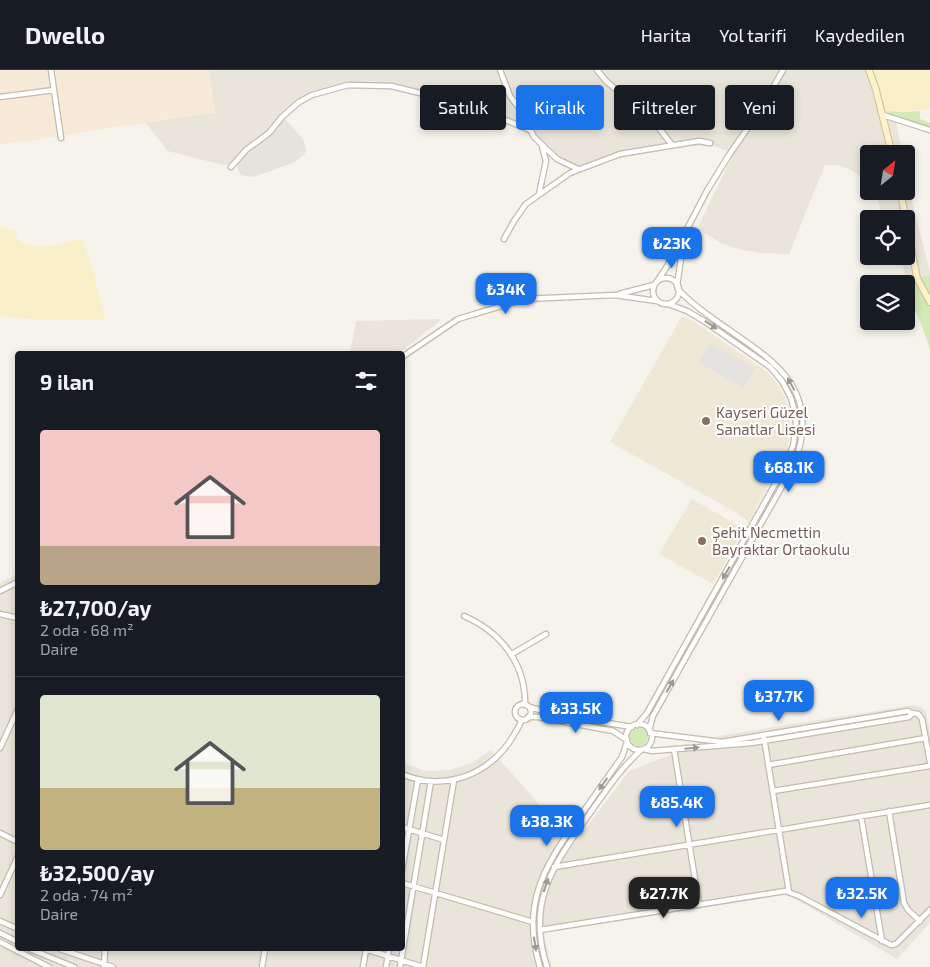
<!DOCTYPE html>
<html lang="tr">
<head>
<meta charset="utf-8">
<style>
  :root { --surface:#171b24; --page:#20242c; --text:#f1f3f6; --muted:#9ea1a6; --line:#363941; --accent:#1a73e8 }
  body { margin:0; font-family:"Exo 2",sans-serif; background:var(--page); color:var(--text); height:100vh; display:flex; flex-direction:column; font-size:19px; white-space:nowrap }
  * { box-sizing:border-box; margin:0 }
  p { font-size:16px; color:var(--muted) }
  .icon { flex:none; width:28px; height:28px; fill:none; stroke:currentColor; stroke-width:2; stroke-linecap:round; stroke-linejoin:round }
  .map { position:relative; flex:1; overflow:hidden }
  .side { position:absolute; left:15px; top:281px; width:390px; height:600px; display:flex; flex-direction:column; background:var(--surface); border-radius:5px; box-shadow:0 2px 8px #0003 }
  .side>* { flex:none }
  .banner { position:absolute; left:420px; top:15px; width:435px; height:45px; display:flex; gap:10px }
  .needle { width:32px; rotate:30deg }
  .buttons { position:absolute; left:860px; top:75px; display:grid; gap:10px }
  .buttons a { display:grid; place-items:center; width:55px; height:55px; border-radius:5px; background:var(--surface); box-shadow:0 2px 8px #0003; font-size:25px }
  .price { position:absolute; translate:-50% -42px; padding:0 11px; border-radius:10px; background:var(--accent); color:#fff; font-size:16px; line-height:32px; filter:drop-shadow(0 1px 2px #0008) }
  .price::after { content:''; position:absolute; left:50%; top:30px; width:15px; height:11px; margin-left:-8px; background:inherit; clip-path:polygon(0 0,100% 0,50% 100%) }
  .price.on { background:#222; color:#fff }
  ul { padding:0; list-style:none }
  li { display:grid; align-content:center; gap:10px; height:265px; padding:0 25px }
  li+li { border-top:1px solid var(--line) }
  li span { display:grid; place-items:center; height:155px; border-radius:5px; color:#555 }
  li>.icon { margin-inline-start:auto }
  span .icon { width:90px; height:90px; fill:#fffc; stroke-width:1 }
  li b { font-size:21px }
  h2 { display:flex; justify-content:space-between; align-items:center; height:60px; padding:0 25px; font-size:21px }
  .tag { padding:0 18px; border-radius:5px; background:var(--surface); box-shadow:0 2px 8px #0003; font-size:18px; line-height:45px }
  .tag.on { background:var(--accent); color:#fff }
  header { display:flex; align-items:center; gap:30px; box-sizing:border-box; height:70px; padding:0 25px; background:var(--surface); border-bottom:1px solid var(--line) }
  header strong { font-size:24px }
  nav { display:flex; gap:28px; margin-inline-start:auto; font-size:18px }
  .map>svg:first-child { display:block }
</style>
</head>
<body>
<header>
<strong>Dwello</strong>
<nav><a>Harita</a><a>Yol tarifi</a><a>Kaydedilen</a></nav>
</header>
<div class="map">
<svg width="930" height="897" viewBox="0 0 930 897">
  <rect width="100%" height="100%" fill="#f6f3ec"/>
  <path fill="#eae5da" d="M 209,0 L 873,0 L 886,41 L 896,51 L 902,84 L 869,84 L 869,112 L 849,99 L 837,95 L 825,95 L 789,184 L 761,183 L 742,180 L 723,174 L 697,159 L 734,83 L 714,76 L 688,76 L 614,89 L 578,102 L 562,95 L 551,89 L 530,66 L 515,56 L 452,34 L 393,20 L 350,17 L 339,19 L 310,29 L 294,40 L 269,65 L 247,82 L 237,94 L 223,95 L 168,81 L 146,53 L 215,42 Z
    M 906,108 L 930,202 L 930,205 L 907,211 L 900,186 L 906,186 L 906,149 L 884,149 L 875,121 L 906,121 Z
    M 440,249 L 440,251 L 398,284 L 350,284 L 356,251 Z
    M 17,504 L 18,879 L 402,879 L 403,693 L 425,701 L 449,700 L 472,693 L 491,680 L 574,774 L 629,701 L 718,666 L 913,635 L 921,637 L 926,642 L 930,662 L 930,853 L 897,889 L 787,824 L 548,861 L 544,864 L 545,870 L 552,897 L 0,897 L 0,513 Z"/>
  <path fill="#f7ead8" d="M 0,0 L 209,0 L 215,42 L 0,75 Z"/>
  <path fill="#e6e2dd" d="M 285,49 L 303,69 L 306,80 L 304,85 L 293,93 L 253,107 L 240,105 L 237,95 L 247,82 L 269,65 Z"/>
  <path fill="#efe8d6" d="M 682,246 L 693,251 L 767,302 L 780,317 L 788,336 L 790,354 L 788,377 L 749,452 L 737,443 L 610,372 Z
    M 692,429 L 744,459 L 713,514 L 659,484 Z"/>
  <path fill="#d2eab5" d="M 886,41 L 906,42 L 920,41 L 920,49 L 930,53 L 930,64 L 896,51 Z
    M 930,205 L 930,279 L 920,251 L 912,234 L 907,211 Z
    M630 667a9 9 0 1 1 18 0a9 9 0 1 1-18 0Z"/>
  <path fill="#f9efc9" d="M 873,0 L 930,0 L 930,38 L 906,42 L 886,41 Z
    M 0,156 L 16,162 L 17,169 C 27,182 68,174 82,168 L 95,208 L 105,250 L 42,250 L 0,246 Z"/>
  <path fill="#e5e3e0" d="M 710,273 L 755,298 L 744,318 L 699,293 Z"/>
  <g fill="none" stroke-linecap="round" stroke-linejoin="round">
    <defs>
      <path id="street" d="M 51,0 L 61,68
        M 500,0 L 510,26 L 522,42 L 534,67 L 557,89 L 578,99
        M 597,0 L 606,11 L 655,53 L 672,75
        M 0,27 L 54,20
        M 883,45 L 930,60
        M 231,97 L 246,80 L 269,63 L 282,47 L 299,32 L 312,25 L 348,15 L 391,16 L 449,30 L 472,41 L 503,49 L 530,60
        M 539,124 L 546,91 L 542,76
        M 504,169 L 514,151 L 526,134 L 570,103 L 620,84 L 699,71 L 710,73
        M653 221a13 13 0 1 1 26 0a13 13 0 1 1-26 0Z
        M 658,210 L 668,195 L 708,119 L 729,85 L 761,39 L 783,0
        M 677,216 L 684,168
        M 619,224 L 654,215
        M 402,287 L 458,249 L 525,229 L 615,225 L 657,231
        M 0,521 L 18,512
        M 0,544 L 18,548
        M 464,546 C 501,562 526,594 525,635
        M 512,584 L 546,564
        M515 642a8 8 0 1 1 16 0a8 8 0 1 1-16 0Z
        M 529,637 L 559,645 L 632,657
        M 912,643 L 918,644 L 922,649 L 930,692
        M 528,647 L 538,647 L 613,661 L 627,670
        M626 667a13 13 0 1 1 26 0a13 13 0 1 1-26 0Z
        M 637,655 L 647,643 L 784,398 L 793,376 L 796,356 L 795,343 L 791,328 L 782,311 L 770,297 L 704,251 L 687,241 L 668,234
        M 649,660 L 653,646 L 794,395 C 823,318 774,291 719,253 C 704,242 690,233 678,219
        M 764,668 L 789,822
        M 0,678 L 18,639
        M 644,679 L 652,681 L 751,673 L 909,647 L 912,644 L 908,641 L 722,672 L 650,663
        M 674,679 L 699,834
        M 768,695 L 926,668
        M 402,704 C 438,720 479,709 504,679 C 512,670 517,660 522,650
        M 773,721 L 930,696
        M 889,741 L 904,833 L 908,840 L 920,851
        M 861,746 L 882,871
        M 402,757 L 444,770
        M 0,763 L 18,772
        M 554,797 L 930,735
        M 402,800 L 418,709
        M 402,813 L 533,852
        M 0,825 L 18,786
        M 0,851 L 18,859
        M 540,860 L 785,821 L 799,826 L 891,875 L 896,874 L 930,840
        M 0,863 L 18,872
        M 0,872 L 49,897
        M 30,879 L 74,897
        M 60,879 L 113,897
        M 365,879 L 423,897
        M 104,896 L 105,879
        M 262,897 L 265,879
        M 363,897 L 366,879
        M 386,897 L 389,879
        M 400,897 L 431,711
        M 423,897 L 454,710
        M 540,897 C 521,835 543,798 578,749 C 593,728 608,707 622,687 L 627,672
        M 547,897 C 526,832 553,796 588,746 C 605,722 620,699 641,680"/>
      <path id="secondary" d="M 869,0 L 876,20 L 892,84
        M 900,121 L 906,149
        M 906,150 L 917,208 L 930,232"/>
    </defs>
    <use href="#street" stroke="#c2bbae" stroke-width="7"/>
    <use href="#secondary" stroke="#d6c79b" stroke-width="8"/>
    <use href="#street" stroke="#fff" stroke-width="4.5"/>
    <use href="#secondary" stroke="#fff3cd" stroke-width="5.5"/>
  </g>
  <defs><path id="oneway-solid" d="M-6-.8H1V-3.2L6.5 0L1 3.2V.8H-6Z" transform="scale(1.25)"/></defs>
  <g fill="#9c9892">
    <use href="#oneway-solid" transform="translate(711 255) rotate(34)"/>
    <use href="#oneway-solid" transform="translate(791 314) rotate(-119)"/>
    <use href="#oneway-solid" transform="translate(726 503) rotate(120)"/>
    <use href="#oneway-solid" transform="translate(670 616) rotate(-61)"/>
    <use href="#oneway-solid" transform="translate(692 678) rotate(-5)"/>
    <use href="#oneway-solid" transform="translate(603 714) rotate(125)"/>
    <use href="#oneway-solid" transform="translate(546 815) rotate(-71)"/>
    <use href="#oneway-solid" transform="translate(535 874) rotate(81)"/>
  </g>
  <g fill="#8d6e63" stroke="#fff" stroke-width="2">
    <circle cx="706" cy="351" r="5"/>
    <circle cx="702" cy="471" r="5"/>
  </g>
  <g text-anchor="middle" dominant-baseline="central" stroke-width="4" stroke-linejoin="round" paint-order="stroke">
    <g font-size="15" fill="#785e54" stroke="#fff" text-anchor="start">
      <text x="716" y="342">Kayseri Güzel<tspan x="716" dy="17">Sanatlar Lisesi</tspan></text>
      <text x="712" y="462">Şehit Necmettin<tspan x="712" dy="17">Bayraktar Ortaokulu</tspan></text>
    </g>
  </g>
</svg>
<div class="buttons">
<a><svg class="needle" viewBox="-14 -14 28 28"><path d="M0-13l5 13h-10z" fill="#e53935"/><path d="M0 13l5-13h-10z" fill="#9ea1a6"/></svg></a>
<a><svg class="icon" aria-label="locate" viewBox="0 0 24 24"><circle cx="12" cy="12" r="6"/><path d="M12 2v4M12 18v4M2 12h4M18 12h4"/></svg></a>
<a><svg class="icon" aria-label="layers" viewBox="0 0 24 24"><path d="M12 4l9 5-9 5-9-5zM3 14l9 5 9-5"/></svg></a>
</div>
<b class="price" style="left:672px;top:199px">₺23K</b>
<b class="price" style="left:506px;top:245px">₺34K</b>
<b class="price" style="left:789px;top:423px">₺68.1K</b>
<b class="price" style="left:779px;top:652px">₺37.7K</b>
<b class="price" style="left:576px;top:664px">₺33.5K</b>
<b class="price" style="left:677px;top:758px">₺85.4K</b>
<b class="price" style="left:547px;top:777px">₺38.3K</b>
<b class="price on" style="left:664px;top:849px">₺27.7K</b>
<b class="price" style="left:862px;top:849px">₺32.5K</b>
<div class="banner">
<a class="tag">Satılık</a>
<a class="tag on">Kiralık</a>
<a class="tag">Filtreler</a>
<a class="tag">Yeni</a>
</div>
<section class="side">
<h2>9 ilan<svg class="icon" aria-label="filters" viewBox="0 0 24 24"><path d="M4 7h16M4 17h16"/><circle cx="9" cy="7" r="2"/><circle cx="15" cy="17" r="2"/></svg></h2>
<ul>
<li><span style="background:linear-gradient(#f6c9c9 75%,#b9a48a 0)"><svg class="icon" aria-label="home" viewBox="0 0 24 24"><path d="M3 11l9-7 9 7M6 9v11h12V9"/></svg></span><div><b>₺27,700/ay</b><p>2 oda · 68 m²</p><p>Daire</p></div></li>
<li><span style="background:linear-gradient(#dfe7d0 60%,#c2b280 0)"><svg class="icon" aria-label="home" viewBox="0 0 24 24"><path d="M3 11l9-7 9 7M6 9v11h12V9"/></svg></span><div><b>₺32,500/ay</b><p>2 oda · 74 m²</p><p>Daire</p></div></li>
</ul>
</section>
</div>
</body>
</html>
